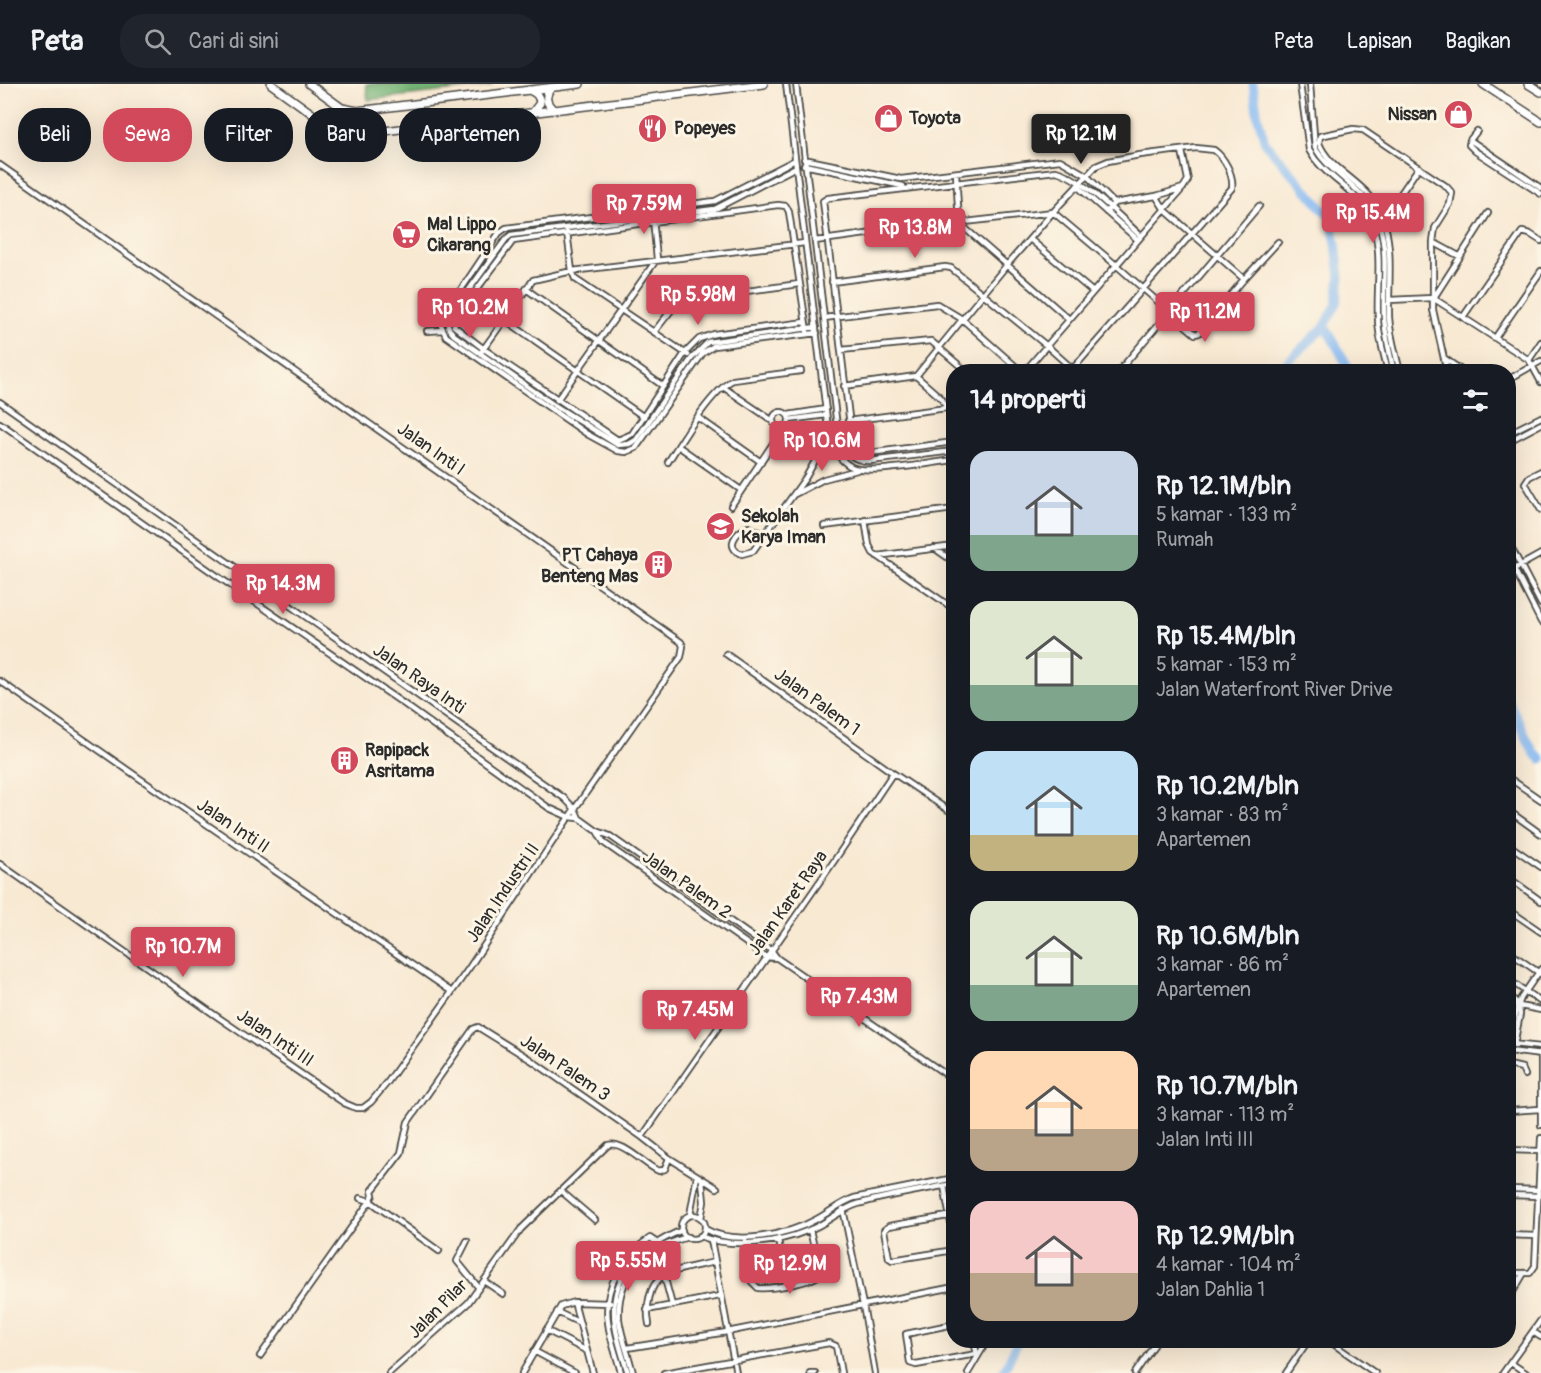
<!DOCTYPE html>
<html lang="id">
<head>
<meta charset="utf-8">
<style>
  :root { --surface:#171b24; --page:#20242c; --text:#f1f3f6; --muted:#9ea1a6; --line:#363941; --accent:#d1495b }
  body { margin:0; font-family:Pangolin,sans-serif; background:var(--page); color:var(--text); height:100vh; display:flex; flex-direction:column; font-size:22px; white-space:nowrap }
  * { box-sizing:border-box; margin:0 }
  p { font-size:20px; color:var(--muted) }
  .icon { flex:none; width:33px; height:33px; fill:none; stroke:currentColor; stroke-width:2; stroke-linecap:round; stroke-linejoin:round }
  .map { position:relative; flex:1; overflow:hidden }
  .sheet { position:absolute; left:946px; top:280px; width:570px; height:984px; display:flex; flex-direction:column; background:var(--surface); border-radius:24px; box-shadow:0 6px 24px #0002 }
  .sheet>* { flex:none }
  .top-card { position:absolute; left:18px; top:24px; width:570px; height:54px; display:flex; gap:12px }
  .price { position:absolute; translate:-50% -51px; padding:0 14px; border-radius:6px; background:var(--accent); color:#fff; font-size:20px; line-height:39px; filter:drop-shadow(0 2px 3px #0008) }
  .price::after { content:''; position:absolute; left:50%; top:36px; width:18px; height:14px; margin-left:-9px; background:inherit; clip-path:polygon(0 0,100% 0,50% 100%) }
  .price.active { background:#222; color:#fff }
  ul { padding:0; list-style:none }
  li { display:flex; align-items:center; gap:18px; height:150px; padding:0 24px }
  li span { display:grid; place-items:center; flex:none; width:168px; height:120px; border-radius:18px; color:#555 }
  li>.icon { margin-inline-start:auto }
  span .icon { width:72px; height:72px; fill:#fffc; stroke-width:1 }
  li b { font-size:26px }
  h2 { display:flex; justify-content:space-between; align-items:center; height:72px; padding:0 24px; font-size:26px }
  .chip { padding:0 21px; border-radius:24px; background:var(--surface); box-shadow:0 6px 24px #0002; font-size:21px; line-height:54px }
  .chip.active { background:var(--accent); color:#fff }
  header { display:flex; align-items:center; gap:36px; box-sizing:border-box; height:84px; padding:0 30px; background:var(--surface); border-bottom:2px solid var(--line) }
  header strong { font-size:28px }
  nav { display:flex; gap:33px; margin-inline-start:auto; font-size:21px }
  .search { width:420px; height:54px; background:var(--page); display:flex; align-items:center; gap:15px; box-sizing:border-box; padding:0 21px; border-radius:24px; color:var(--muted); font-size:22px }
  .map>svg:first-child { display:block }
</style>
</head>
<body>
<header>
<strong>Peta</strong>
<div class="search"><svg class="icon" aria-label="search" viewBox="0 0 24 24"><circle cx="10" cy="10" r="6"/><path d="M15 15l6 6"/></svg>Cari di sini</div>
<nav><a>Peta</a><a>Lapisan</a><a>Bagikan</a></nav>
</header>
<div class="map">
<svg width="1541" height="1289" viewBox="0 0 1541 1289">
  <rect width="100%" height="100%" fill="#fcf5e5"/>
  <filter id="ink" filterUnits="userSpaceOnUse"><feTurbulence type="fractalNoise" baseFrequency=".0167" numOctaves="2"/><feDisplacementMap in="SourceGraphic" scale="12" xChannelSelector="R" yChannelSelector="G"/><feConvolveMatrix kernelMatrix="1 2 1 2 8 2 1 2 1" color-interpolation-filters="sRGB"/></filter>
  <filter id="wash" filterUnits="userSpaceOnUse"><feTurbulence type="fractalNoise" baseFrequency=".008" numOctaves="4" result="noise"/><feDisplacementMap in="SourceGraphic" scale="24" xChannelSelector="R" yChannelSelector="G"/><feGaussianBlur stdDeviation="1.35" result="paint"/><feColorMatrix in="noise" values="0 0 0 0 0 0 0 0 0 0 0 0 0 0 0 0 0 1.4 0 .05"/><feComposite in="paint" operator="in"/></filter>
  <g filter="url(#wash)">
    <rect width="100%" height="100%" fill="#f8e9d3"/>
    <path fill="#73b274" stroke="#4f6e50" stroke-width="1.5" d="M 366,0 L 491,0 L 491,2 L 368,16 Z"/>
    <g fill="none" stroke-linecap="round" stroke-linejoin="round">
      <path stroke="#85b9f3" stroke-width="9" d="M 1253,0 L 1258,33 L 1265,59 L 1331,134 L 1336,159 L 1340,193 L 1337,219 L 1325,242 L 1277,288
        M 1325,242 L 1351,288
        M 1509,618 L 1534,669 L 1541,675
        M 1003,1289 L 1018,1257"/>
    </g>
  </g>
  <g filter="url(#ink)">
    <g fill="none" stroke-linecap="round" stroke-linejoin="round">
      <defs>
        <path id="street" d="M 786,0 L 829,352 C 834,364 838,375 850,382 C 865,392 934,378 954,376
          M 796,0 L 838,351 C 845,367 851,377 870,377 L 954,367
          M 1300,0 L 1309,66 C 1324,93 1353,103 1368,129 C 1385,162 1376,199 1378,234 C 1378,252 1384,270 1388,288
          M 1310,0 L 1315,64 C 1330,90 1360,101 1374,128 C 1391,161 1382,198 1384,233 C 1385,252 1390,270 1394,288
          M 1470,56 L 1477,47
          M 804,75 L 901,95 L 1060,76 L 1086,91 L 1114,119
          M 795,76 L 715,117 L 506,144 L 499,149 L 442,234 L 440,239 L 446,252 L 587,350 L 618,367 L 626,368 L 636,364 L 703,269 L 714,262 L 817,249
          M 0,81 L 681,558 L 683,562 L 681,573 L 569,733 L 469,884 L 387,999 L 371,1018 L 363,1024 L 356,1024 L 344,1019 L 212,929 L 0,780
          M 804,81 L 903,102
          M 796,83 L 715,125 L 511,151 L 506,155 L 447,236 L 449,245 L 454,251 L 554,321 L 618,361 L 629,360 L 636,356 L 692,274 L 708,258 L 816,243
          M 956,89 L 959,139 L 1069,235
          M 1077,102 L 1138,156
          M 1541,104 L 1470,56 L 1469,61 L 1475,67 L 1541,110
          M 1156,112 L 1165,126 L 1244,195
          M 1106,128 L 1114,119 L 1156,112 L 1183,104
          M 1382,132 L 1386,131 L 1419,83
          M 567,148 L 572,187 L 575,195 L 688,271
          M 1031,156 L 1093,208
          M 815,157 L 903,145 L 1053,128 L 1116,181 L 1195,250 L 1199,249 L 1244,195 L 1278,158
          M 1433,158 L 1459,172
          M 832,198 L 945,183 L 951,184 L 1047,262 L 1076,288
          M 526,205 L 663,302
          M 1435,212 L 1488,129
          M 1389,216 L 1433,214 L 1529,276 L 1541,298
          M 1463,233 L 1522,148 L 1530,150 L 1541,157
          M 824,234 L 937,220 L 962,235 L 1022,288
          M 504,235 L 644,333
          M 454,242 L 456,233 L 513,157 L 778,121 L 786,122 L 789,128 L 807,247
          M 454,242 L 484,265 L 618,356 L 632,350 L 685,269 L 699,255 L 714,250 L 805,238
          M 427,247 L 443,246
          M 654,248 L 673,224 L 687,215 L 799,200
          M 1495,254 L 1541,187
          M 841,266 L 931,257 L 967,288
          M 482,267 L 533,196 L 572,187 L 805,159
          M 1444,274 L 1464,288
          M 1529,276 L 1541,258
          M 1024,288 L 1183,104 L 1188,96 L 1182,67
          M 1118,288 L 1259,122
          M 1400,288 C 1396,270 1390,252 1389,233 C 1388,199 1394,164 1382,132 C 1368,97 1331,89 1319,59 L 1320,52 L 1353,45 L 1363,46 L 1446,102 L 1452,109 L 1450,120 L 1435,144 L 1433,158 L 1433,226 L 1447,288
          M 916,292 L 1006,182 L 1053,128 L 1096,82 L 1108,77 L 1140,71 L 1196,64 L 1214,66 C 1224,73 1234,91 1232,104 L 1070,288
          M 1509,295 L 1541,277
          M 844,302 L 916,292 L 941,314 L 947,324
          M 723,303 L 773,337
          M 557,316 L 657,175 L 652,125
          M 0,318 L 564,714 L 575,725 L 579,734
          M773 336a8 8 0 1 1 16 0a8 8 0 1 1-16 0Z
          M 788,331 L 826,325
          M 699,334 L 761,378
          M 789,336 L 826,331
          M 848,337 L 954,323
          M 0,339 L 223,496 L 404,620 L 549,724 L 569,733 L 579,734 L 597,747 L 610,752 L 771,866 L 777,874 L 954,996
          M 1509,349 L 1541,333
          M 1509,357 L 1541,340
          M 954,358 L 869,369 L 859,366 L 852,358 L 823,117 L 828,114 L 1056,87 C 1083,94 1120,133 1141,152
          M 678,362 L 741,406
          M 668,378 C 682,356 711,307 733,296 L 801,287
          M 1541,387 L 1529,393 L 1525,399 L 1541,426
          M 795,410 L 824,395 L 857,386
          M 731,422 L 784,343
          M 865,436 L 869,461 L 873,469 L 954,525
          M 824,442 L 954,425
          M 762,453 L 759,448 L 749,443 C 736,446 724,464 742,470 L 753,467 L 806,393 L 829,352
          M 1509,459 L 1541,520
          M 934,464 L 954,478
          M 877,472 L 954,462
          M 1509,475 L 1541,538
          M 1514,485 L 1541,470
          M 726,570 L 893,689 L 954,730
          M 0,597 L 139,694 L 452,908
          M 1509,694 L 1541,716
          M 1509,727 L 1541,750
          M 597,747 L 604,759 L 766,873 L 777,874
          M 1509,761 L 1541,783
          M 1509,794 L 1541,817
          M 1509,826 L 1541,848
          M 1509,868 L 1541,890
          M 1509,896 L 1541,918
          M 1509,915 L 1514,916 L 1519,921
          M 1509,920 L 1541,926
          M 1509,960 L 1515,930 L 1521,914 L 1541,885
          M 1512,960 L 1541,963
          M 1514,961 L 1520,930 L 1519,924
          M 1509,967 L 1541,971
          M 1541,968 L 1541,1041
          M 1509,981 L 1522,984 L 1525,991
          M 1509,1027 L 1540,1025
          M 642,1053 L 834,777 L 893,689
          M 1509,1066 L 1540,1067
          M 944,1102 L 954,1155
          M 1509,1105 L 1538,1106
          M 561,1107 L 595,1136
          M 1509,1111 L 1538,1112
          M 360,1114 L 370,1117 L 439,1167
          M 843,1125 L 863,1221 L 875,1289
          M 690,1131 L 697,1092
          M 954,1131 L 889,1142 L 884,1146 L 889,1174 L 892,1176 L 954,1166
          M681 1143a12 12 0 1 1 24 0a12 12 0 1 1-24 0Z
          M 701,1134 L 704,1118 L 702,1096
          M 705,1145 C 734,1162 789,1151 817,1135 C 830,1128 840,1119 854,1114 L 954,1094
          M 1509,1151 L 1536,1152
          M 700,1152 C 732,1165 778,1159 809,1146 C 827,1140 840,1125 858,1120 C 889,1111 922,1106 954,1100
          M 711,1156 L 736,1289
          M 778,1156 L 787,1200
          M 467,1157 L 457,1177 L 479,1204
          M 745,1157 L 752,1198 L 758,1204 C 771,1205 808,1199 818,1192 L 818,1180 L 810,1146
          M 1509,1189 L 1530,1189 L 1535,1182 L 1541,1054
          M 664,1191 L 672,1221
          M 484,1197 L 503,1210
          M 1510,1213 L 1524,1189
          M 574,1218 L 593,1289
          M 647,1226 L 720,1212
          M 557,1228 L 580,1239
          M 649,1240 C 646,1224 648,1202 663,1192 C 671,1186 703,1181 714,1178
          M 954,1240 L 906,1250 L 910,1279 L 916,1281 L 976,1270
          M 546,1246 L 587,1267
          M 1533,1248 L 1541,1253
          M 974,1257 L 977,1271
          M 1329,1257 L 1375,1289
          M 627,1264 L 727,1248 L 954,1203
          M 534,1267 L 575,1289
          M 260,1272 L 370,1117 L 373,1111 L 372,1107 L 401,1069 L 408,1038 L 473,945 L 478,943 L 531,976 L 642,1053 L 669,1074 L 717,1104
          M 1511,1279 L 1526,1289
          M 389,1289 L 468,1219 L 521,1145 L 608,1061 C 623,1056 645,1082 659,1087 L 665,1085 L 669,1074
          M 522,1289 L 561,1222 L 574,1218 L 610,1219
          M 621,1289 C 617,1272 610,1256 608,1238 C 603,1204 622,1172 650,1154 L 656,1158
          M 628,1289 C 623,1273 617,1256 615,1240 C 608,1190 641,1164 682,1146
          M 633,1289 C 629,1272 621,1252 619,1235 C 616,1189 648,1164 688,1153
          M 664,1289 L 829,1259 L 836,1262 L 841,1289
          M 810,1289 L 815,1289
          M 968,1289 L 987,1257
          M 1135,1289 L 1157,1257
          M 1286,1289 L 1308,1257
          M 1503,1289 L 1541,1236"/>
        <path id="secondary" d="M 271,0 L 332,44 L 342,49 L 352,51 L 764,0
          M 309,0 L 342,24 L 357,27 L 580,0
          M 1483,0 L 1541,38
          M 1528,0 L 1541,8
          M 551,4 C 544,12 546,20 554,26
          M 529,6 C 536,9 539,11 540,19 L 533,28"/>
      </defs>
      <use href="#street" stroke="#4a4844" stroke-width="8"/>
      <use href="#secondary" stroke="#4a4844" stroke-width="10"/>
      <use href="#street" stroke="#fff" stroke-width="4.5"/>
      <use href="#secondary" stroke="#fff" stroke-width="7"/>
    </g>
  </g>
  <defs>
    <symbol id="shop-disc" viewBox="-11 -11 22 22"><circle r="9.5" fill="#d1495b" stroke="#fcf5e5"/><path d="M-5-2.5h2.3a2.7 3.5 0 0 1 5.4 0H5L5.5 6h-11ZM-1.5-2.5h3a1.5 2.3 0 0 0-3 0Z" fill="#fff"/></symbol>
    <symbol id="restaurant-disc" viewBox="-11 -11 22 22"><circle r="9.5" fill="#d1495b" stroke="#fcf5e5"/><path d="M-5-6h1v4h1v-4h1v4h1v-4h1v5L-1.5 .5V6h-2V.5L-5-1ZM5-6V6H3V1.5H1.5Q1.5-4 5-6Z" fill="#fff"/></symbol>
    <symbol id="supermarket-disc" viewBox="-11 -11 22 22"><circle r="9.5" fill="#d1495b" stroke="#fcf5e5"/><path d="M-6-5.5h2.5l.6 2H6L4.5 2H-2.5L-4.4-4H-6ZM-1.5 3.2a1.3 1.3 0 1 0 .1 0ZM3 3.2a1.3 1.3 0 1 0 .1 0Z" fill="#fff"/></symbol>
    <symbol id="school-disc" viewBox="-11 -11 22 22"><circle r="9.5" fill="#d1495b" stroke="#fcf5e5"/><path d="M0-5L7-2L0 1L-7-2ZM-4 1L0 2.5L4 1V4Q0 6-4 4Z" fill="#fff"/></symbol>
    <symbol id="building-disc" viewBox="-11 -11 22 22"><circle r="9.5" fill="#d1495b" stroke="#fcf5e5"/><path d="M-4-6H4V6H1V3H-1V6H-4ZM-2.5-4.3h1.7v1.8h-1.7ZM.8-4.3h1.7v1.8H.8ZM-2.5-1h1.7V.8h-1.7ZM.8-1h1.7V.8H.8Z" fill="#fff"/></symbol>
  </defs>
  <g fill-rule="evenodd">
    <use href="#shop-disc" x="1442" y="14" width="33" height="33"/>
    <use href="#shop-disc" x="872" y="18" width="33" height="33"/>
    <use href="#restaurant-disc" x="636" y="28" width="33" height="33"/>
    <use href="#supermarket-disc" x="390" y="134" width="33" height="33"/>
    <use href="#school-disc" x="704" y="426" width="33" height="33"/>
    <use href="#building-disc" x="642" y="464" width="33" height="33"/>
    <use href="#building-disc" x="328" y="660" width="33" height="33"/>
  </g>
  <g text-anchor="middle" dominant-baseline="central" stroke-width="6" stroke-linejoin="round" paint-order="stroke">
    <g font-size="18" font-weight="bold" fill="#2b2b2b" stroke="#fcf5e5" text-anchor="start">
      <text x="1437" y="30" text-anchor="end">Nissan</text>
      <text x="909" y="34">Toyota</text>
      <text x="674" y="44">Popeyes</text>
      <text x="427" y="140">Mal Lippo<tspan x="427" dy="21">Cikarang</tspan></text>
      <text x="741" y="432">Sekolah<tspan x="741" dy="21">Karya Iman</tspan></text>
      <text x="638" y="471" text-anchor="end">PT Cahaya<tspan x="638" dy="21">Benteng Mas</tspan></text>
      <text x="365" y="666">Rapipack<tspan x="365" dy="21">Asritama</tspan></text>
    </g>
    <g font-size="18" fill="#2b2b2b" stroke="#fcf5e5">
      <text transform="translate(431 365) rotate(35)">Jalan Inti I</text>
      <text transform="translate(419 595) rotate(35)">Jalan Raya Inti</text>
      <text transform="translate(817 618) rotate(36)">Jalan Palem 1</text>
      <text transform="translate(233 742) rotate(34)">Jalan Inti II</text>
      <text transform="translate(687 801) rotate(35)">Jalan Palem 2</text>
      <text transform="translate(503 809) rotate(-56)">Jalan Industri II</text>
      <text transform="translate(788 819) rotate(-55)">Jalan Karet Raya</text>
      <text transform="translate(275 954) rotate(34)">Jalan Inti III</text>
      <text transform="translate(565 984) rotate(34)">Jalan Palem 3</text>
      <text transform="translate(438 1225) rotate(-45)">Jalan Pilar</text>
    </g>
  </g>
</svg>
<b class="price active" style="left:1081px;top:81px">Rp 12.1M</b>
<b class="price" style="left:644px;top:151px">Rp 7.59M</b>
<b class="price" style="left:1373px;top:160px">Rp 15.4M</b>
<b class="price" style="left:915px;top:175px">Rp 13.8M</b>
<b class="price" style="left:698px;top:242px">Rp 5.98M</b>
<b class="price" style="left:470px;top:255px">Rp 10.2M</b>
<b class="price" style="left:1205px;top:259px">Rp 11.2M</b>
<b class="price" style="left:822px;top:388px">Rp 10.6M</b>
<b class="price" style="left:283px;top:531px">Rp 14.3M</b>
<b class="price" style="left:183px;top:894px">Rp 10.7M</b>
<b class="price" style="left:859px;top:944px">Rp 7.43M</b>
<b class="price" style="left:695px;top:957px">Rp 7.45M</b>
<b class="price" style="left:628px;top:1208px">Rp 5.55M</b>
<b class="price" style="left:790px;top:1211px">Rp 12.9M</b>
<div class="top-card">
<a class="chip">Beli</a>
<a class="chip active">Sewa</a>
<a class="chip">Filter</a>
<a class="chip">Baru</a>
<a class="chip">Apartemen</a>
</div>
<section class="sheet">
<h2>14 properti<svg class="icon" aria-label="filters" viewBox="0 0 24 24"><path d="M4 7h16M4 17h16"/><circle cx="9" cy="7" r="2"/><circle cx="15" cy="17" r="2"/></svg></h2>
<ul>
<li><span style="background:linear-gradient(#c9d6e8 70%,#7fa58c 0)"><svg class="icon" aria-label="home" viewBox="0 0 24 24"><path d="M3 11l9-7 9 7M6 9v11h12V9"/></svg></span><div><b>Rp 12.1M/bln</b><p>5 kamar · 133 m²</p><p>Rumah</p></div></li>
<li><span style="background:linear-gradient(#dfe7d0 70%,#7fa58c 0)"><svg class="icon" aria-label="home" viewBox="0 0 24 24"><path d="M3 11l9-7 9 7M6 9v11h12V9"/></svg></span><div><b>Rp 15.4M/bln</b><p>5 kamar · 153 m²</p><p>Jalan Waterfront River Drive</p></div></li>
<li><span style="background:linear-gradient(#bfe0f5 70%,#c2b280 0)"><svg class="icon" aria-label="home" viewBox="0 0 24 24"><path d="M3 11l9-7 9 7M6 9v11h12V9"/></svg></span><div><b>Rp 10.2M/bln</b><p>3 kamar · 83 m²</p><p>Apartemen</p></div></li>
<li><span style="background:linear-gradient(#dfe7d0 70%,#7fa58c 0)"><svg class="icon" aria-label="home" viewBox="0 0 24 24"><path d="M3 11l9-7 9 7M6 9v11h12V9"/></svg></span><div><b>Rp 10.6M/bln</b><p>3 kamar · 86 m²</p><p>Apartemen</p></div></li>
<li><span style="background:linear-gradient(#ffd9b3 65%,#b9a48a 0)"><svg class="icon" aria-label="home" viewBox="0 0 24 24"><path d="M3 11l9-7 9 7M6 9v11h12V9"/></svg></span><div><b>Rp 10.7M/bln</b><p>3 kamar · 113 m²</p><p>Jalan Inti III</p></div></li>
<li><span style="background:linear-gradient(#f6c9c9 60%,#b9a48a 0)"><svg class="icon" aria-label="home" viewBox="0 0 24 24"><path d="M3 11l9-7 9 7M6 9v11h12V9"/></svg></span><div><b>Rp 12.9M/bln</b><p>4 kamar · 104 m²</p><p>Jalan Dahlia 1</p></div></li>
</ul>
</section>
</div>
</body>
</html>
